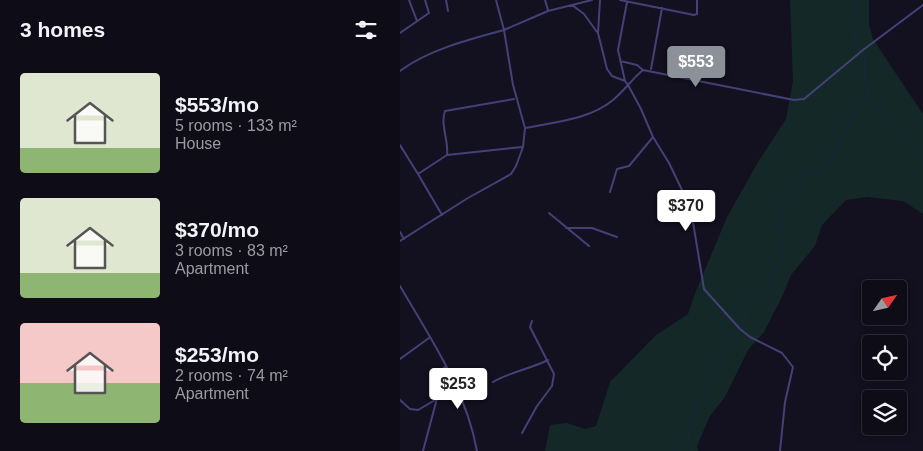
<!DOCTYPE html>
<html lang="en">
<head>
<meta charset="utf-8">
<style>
  :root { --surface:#0e0c17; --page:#171520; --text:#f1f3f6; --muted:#9b9ba1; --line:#2e2c36; --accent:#8c9099 }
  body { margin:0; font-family:Arial,sans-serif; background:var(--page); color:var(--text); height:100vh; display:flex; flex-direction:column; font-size:19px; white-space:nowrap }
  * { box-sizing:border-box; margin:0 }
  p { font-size:16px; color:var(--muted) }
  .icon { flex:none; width:28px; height:28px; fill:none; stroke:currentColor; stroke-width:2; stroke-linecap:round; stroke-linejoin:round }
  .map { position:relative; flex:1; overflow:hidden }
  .sheet { display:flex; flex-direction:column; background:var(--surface); width:400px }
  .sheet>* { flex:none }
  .needle { width:32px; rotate:56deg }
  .fabs { position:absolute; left:462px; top:280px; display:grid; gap:10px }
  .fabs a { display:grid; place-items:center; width:45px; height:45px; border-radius:5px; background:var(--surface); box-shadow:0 2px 8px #0003,0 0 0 1px var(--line); font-size:25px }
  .price { position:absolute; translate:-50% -42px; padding:0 11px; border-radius:5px; background:#fff; color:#222; font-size:16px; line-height:32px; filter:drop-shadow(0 1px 2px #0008) }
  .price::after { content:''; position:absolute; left:50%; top:30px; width:15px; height:11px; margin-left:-8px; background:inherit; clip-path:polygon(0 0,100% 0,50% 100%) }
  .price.selected { background:var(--accent); color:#fff }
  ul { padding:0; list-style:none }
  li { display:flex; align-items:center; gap:15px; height:125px; padding:0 20px }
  li span { display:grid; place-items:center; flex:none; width:140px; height:100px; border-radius:5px; color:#555 }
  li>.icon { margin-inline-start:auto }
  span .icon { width:60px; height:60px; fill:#fffc; stroke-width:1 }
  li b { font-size:21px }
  h2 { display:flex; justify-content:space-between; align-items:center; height:60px; padding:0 20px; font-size:21px }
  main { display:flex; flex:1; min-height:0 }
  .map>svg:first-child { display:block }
</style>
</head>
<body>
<main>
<section class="sheet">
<h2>3 homes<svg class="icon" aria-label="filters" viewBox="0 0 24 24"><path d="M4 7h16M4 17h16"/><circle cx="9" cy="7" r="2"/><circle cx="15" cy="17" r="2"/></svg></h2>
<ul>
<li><span style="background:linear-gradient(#dfe7d0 75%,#8fb573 0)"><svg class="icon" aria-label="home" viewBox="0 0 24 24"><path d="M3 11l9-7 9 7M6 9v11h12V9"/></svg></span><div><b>$553/mo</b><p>5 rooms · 133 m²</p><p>House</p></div></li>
<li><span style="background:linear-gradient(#dfe7d0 75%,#8fb573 0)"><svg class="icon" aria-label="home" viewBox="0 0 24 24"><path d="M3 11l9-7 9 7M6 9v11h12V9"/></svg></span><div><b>$370/mo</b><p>3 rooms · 83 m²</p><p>Apartment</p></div></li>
<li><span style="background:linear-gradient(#f6c9c9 60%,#8fb573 0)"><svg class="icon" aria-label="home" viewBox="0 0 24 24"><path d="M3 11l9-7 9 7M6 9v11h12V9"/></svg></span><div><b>$253/mo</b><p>2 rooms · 74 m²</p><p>Apartment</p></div></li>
</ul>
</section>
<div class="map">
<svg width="523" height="451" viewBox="0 0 523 451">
  <rect width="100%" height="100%" fill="#13101f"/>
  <path fill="#142828" d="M 390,0 L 469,0 L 469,25 L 473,39 L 523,114 L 523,214 L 503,201 L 468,197 L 446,200 L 422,225 L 415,246 L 391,275 L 382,297 L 364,332 L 348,350 L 325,397 L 310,416 L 297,446 L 298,451 L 145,451 L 150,425 L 167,423 L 185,429 L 196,426 L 210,382 L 256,335 L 288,314 L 296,291 L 327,217 L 358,162 L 386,119 L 393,81 Z"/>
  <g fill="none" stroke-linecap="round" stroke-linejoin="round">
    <path stroke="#162743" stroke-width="1" d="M 459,0 L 453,25 L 455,42 L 465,58 L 464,74 L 470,96 L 523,162
      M 288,432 L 292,451
      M 277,451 L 318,361 L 340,329 L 349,306 L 361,293 L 383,259 L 378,217 L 404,176 L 426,171 L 454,115 L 470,96"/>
    <path stroke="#444178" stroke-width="2" d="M 9,0 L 17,21
      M 46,0 L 48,11
      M 96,0 L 104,30 L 148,11 L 192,0
      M 145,0 L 148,10
      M 200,0 L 198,33 L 207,69 L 212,76 L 225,81 L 228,85 L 241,109 L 253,137 L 269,163 L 282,190 L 292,216 L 304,289 L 340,329 L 350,337 L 382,353 L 393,367 L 385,402 L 380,451
      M 220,0 L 294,15 L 297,14 L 297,0
      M 172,5 L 184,14 L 197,32
      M 0,33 L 29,13 L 25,0
      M 220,61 L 237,65 L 243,70
      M 251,69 L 262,8
      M 0,71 C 28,50 70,39 104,30 L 113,85 L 125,128 L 123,147 L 116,166 L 111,174 L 68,198 L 0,241
      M 225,81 L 218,50 L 227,2
      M 125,128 C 154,122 189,120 213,100 C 224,91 232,79 243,70 L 394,100 L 404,99 L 463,50 L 523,5
      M 0,145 L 18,174 L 47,155 C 49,141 40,125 45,111 L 114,99
      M 47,155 L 122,147
      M 18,174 L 42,215
      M 210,192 L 217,169 L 229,166 L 253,137
      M 149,213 L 189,246
      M 166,228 L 192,228 L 217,237
      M 0,232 L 4,239
      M 0,286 C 31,339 66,390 77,451
      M 0,359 L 29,338
      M 93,382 C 110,372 130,369 148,360
      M 0,400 L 10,409 L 18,410 L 35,400
      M 122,433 L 137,406 L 152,386 L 154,374 L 130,327 L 132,321
      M 23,451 L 39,391 L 37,375 L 46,366"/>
  </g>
</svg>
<div class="fabs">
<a><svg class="needle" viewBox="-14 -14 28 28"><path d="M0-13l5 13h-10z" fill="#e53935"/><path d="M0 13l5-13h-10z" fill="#9b9ba1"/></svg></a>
<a><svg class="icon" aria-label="locate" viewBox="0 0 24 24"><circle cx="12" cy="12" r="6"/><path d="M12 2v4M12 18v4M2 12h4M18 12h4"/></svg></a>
<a><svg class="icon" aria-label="layers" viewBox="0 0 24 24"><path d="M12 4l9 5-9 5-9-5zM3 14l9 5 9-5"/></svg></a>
</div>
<b class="price selected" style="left:296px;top:88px">$553</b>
<b class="price" style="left:286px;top:232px">$370</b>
<b class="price" style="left:58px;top:410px">$253</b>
</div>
</main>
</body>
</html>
